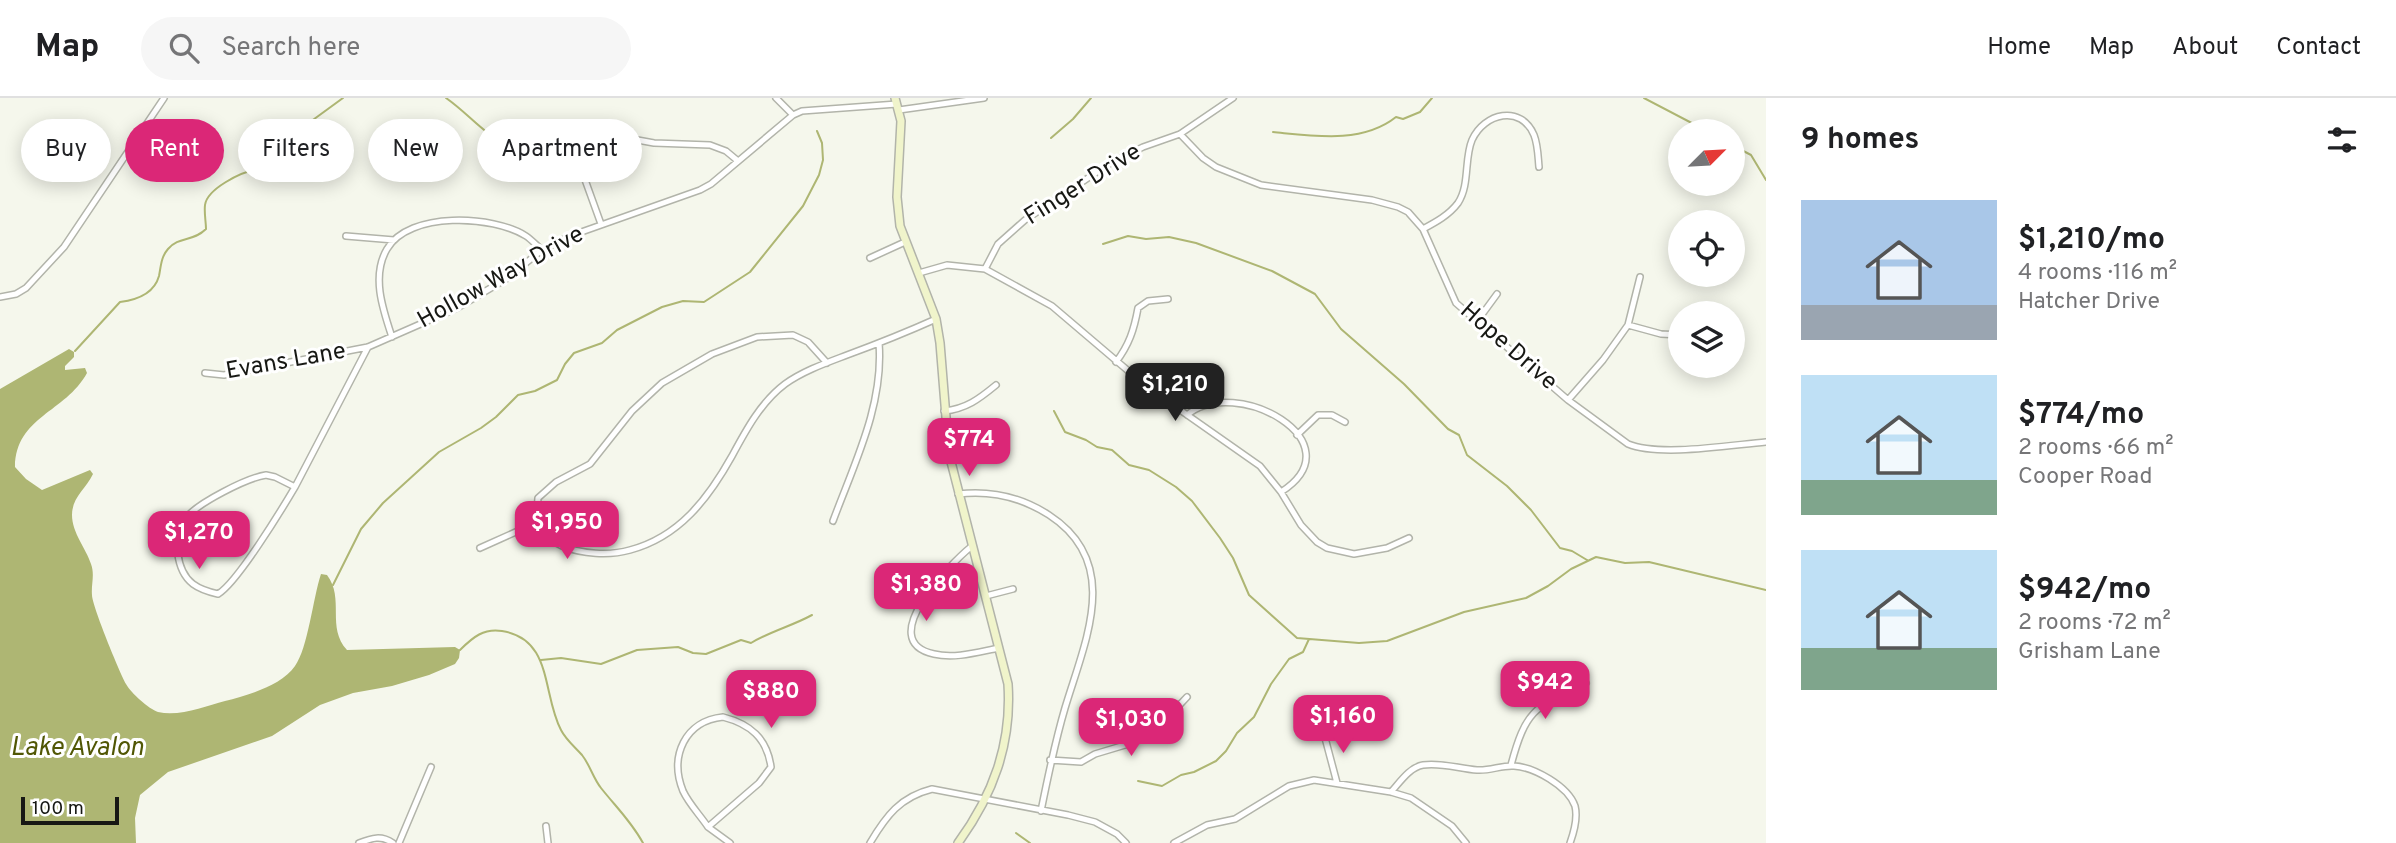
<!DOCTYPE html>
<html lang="en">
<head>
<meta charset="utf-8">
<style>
  :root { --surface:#fff; --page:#f6f6f6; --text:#202124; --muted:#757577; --line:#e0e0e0; --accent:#db2777 }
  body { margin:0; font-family:Overpass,sans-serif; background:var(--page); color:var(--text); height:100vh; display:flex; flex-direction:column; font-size:26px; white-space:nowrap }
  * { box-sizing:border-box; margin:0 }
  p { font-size:23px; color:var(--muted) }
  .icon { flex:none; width:38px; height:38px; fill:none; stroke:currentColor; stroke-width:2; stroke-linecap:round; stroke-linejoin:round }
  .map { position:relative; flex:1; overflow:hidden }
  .details { display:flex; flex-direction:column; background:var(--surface); width:630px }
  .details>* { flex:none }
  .guide { position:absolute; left:21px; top:21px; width:665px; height:63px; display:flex; gap:14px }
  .needle { width:46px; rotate:66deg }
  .fabs { position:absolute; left:1668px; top:21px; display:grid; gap:14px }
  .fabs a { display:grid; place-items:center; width:77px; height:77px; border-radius:50%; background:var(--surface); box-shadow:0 4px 18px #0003; font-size:35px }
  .scale { position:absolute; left:21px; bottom:18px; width:98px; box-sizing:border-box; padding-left:7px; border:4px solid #171814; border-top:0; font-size:19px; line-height:24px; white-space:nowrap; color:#171814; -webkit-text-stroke:5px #fff; paint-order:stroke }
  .price { position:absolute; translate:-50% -60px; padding:0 16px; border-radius:14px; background:var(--accent); color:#fff; font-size:23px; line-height:46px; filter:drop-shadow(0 2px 4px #0008) }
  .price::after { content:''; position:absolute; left:50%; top:42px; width:21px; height:16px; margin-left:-10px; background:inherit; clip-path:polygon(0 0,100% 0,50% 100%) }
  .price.current { background:#222; color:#fff }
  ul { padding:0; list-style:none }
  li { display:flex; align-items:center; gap:21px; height:175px; padding:0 35px }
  li span { display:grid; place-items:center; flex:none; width:196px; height:140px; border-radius:0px; color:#555 }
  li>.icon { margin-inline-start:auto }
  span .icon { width:84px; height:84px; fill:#fffc; stroke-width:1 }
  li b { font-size:30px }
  h2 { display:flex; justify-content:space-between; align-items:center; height:84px; padding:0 35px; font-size:30px }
  .tag { padding:0 24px; border-radius:32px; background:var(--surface); box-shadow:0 4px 18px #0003; font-size:24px; line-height:63px }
  .tag.current { background:var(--accent); color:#fff }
  header { display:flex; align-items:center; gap:42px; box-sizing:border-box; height:98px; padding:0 35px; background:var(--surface); border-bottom:2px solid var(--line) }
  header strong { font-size:33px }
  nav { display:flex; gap:38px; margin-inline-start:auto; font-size:24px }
  .search { width:490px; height:63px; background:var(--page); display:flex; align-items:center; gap:18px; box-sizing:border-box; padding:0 24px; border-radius:38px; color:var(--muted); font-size:26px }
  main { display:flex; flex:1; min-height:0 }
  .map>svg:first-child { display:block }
</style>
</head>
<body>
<header>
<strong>Map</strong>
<div class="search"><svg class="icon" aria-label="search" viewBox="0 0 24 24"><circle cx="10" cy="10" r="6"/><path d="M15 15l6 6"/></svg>Search here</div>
<nav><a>Home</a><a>Map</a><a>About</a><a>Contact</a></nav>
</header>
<main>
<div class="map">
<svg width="1766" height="745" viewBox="0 0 1766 745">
  <rect width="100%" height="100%" fill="#f5f7ec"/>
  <path fill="#aeb673" d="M 69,251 L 74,254 L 74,259 L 65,268 L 65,272 L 85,270 L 87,275 C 65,315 16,318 15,369 L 26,381 L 42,392 L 90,372 L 93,376 C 86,391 72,399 72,417 C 72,435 86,450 91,466 C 95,477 91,486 92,497 C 92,508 120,575 126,586 C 131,595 149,611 158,614 C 180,619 205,608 225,603 C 248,597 281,588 295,568 C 308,550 313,500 321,476 L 327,477 C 345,501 326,529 347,552 L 455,549 L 460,552 L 459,560 L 455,566 L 429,577 L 392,588 L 353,595 L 320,607 L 272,638 L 168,674 L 140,697 L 135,720 L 136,745 L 0,745 L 0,291 Z"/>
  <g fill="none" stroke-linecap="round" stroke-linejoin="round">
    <path stroke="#aeb673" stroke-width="2" d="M 446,0 C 469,16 485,38 510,48
      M 1644,0 L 1707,33
      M 1273,34 C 1314,38 1362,46 1396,19 L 1403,21 L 1420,14 L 1432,0
      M 1051,40 L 1073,21 L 1091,0
      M 1732,47 L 1751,57 L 1766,82
      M 1103,146 L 1128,138 L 1146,141 L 1169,139 L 1196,145 L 1272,173 L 1315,196 L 1341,231 L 1404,286 L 1448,331 L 1459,337 L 1467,357 L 1507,388 L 1531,412 L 1560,450 L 1572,453 L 1587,462
      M 75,253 L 120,204 C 136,202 154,196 159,178 C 161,168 161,159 168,151 C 179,138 193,144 206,131 C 206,124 204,115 205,107 C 207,91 241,74 255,72 C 264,61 269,54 266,39 L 282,32 L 295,35 L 343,0
      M 1054,313 L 1065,334 L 1086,342 L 1097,349 L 1112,352 L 1129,367 L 1149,372 L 1176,389 L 1192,403 L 1220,440 L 1233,460 L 1249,497 L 1297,540 L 1359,545 L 1387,543 L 1464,514 L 1526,500 L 1548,488 L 1571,471 L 1596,459 L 1625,465 L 1649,464 L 1766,492
      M 333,487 L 361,431 L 383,405 L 439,354 L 481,330 L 496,319 L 518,297 L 535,293 L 557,282 L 565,266 L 574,255 L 602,245 L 617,232 L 662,209 L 683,203 L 704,204 L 750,174 L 803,108 L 819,77 L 823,62 L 822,45 L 817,33
      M 460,552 C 473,539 484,530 502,533 C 553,541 542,596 561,632 C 566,642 575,649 582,657 C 590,667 593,680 601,690 C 616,709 631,723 643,745
      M 541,562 L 561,560 L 601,566 L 637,552 L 678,549 L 693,555 L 706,556 L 741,542 L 751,545 C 771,533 792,528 812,517
      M 1138,683 L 1162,688 L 1181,677 L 1194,674 L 1216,663 L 1226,653 L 1237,635 L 1254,619 L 1271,586 L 1289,561 L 1303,554 L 1309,541
      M 1016,735 L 1030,745"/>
    <defs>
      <path id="street" d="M 776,0 L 793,17
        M 899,12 L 984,0
        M 1180,36 L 1203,60 L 1216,69 L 1261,87 L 1372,102 L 1398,109 L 1408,114 L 1423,131 L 1456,205 L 1568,302 L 1628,346 C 1660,359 1730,347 1766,344
        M 601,126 L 575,54 L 580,41 L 585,37 L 599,35 L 654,45 L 710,47 L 726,53 L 738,63
        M 1423,131 C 1436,124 1449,117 1458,105 C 1470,87 1464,61 1472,42 C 1484,15 1521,6 1534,37 C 1538,47 1538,59 1539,69
        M 346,138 L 394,142
        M 870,160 L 905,144
        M 985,171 L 998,146 L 1025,122 L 1109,66 L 1143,49 L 1180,36 L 1233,0
        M 919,175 L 947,167 L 985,171 L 1052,208 L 1146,288 L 1260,368 L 1281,394 L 1301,427 L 1317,444 L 1327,450 L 1354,456 L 1387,450 L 1409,440
        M 0,199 L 16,196 L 26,190 L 64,149 L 164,0
        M 1478,222 L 1497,196
        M 1628,227 L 1661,236 L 1680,237
        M 392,239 C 383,212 371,178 387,151 C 409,113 493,117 526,138 C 532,142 537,148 542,152
        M 1116,264 C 1129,247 1134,232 1138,210 L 1148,203 L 1168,201
        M 827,265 L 808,244 L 793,237 L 757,239 L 712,256 L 662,285 L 632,313 L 590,366 L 556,384 L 538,400 C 536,420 542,440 562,448 C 582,456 609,458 630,452 C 679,439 708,401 732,358 C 746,332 761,304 785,286 C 803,273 826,265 847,257 C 877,246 907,234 936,221
        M 205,275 L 224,277 L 368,249 L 457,210 L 506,181 L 542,152 L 570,138 L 700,92 L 711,86 L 793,17 L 802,13 L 897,6
        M 1568,302 L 1603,262 L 1628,227 L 1640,179
        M 944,313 C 966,311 979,301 996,287
        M 1187,317 C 1235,276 1359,344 1281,394
        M 1297,337 L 1318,317 L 1332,317 L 1345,324
        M 266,377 L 275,379 L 295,389 C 282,411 237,485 218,496 C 209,494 201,492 193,486 C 176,473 172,438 185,421 C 197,405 247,380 266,377 Z
        M 295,389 L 368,249
        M 958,396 C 991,392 1021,399 1049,417 C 1123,465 1085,543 1065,610 C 1055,644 1048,678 1041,713
        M 833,423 C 854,366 884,307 879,245
        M 972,448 C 951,465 873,543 934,556 C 955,561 978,554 999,550
        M 480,450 L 538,424
        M 986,498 L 1013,491
        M 723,619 C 750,626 767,640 771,669 L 759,685 L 708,729 C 700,717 689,706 683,693 C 669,658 685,623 723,619 Z
        M 1324,636 L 1337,685
        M 1050,662 L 1081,664 L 1095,656 L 1135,644 L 1156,632 L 1187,599
        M 1511,667 C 1526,611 1535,609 1586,585
        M 1391,694 C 1400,684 1410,669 1423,667 C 1441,664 1460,671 1477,672 C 1490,673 1502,667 1514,668 C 1534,669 1568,688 1575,708 C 1578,720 1574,734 1570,745
        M 546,728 L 548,745
        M 708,729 L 730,745
        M 359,745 C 372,740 381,737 393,745
        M 399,745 L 431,669
        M 870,745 C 886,718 900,699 932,691 L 1068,717 L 1095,724 L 1117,736 L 1126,745
        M 1174,745 L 1207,727 L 1235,721 L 1289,688 L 1314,682 L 1391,694 L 1411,700 L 1452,728 L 1466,745"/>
      <path id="secondary" d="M 895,0 L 901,23 L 897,99 L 900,128 L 936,221 L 940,245 L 949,356 L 1008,586 C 1012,646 993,697 958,745"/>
    </defs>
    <use href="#street" stroke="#b2b4aa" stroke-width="8"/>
    <use href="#secondary" stroke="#b2b4aa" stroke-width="10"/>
    <use href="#street" stroke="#fff" stroke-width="5"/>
    <use href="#secondary" stroke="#f0f4cb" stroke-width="7"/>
  </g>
  <g text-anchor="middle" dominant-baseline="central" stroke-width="6" stroke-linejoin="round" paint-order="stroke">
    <g font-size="24" fill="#171814" stroke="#fff">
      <text transform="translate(1083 87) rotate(-32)">Finger Drive</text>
      <text transform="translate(501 180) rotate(-29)">Hollow Way Drive</text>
      <text transform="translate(1508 249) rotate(41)">Hope Drive</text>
      <text transform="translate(286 264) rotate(-10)">Evans Lane</text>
    </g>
    <g font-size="26" font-style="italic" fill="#515705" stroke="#fff">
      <text x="77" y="650">Lake Avalon</text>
    </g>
  </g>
</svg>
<div class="fabs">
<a><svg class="needle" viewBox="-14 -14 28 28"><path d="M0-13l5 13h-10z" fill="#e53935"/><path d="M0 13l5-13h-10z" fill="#757577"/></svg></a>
<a><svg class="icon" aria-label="locate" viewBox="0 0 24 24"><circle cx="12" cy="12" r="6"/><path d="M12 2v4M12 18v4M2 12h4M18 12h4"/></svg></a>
<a><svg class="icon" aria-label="layers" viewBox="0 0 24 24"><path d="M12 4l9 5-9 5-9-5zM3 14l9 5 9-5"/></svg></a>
</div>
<div class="scale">100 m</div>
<b class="price current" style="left:1175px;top:325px">$1,210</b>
<b class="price" style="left:969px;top:380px">$774</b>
<b class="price" style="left:567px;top:463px">$1,950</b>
<b class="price" style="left:199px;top:473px">$1,270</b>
<b class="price" style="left:926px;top:525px">$1,380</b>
<b class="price" style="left:1545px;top:623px">$942</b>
<b class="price" style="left:771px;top:632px">$880</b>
<b class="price" style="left:1343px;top:657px">$1,160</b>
<b class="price" style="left:1131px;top:660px">$1,030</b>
<div class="guide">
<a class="tag">Buy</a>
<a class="tag current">Rent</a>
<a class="tag">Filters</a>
<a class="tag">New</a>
<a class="tag">Apartment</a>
</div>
</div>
<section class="details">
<h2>9 homes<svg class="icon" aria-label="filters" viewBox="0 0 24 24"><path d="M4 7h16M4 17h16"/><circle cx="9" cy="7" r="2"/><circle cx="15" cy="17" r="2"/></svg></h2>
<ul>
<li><span style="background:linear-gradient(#a9c7e8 75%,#9aa5b1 0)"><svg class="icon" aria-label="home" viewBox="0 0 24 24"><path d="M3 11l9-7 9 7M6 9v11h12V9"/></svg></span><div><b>$1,210/mo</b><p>4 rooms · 116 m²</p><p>Hatcher Drive</p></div></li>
<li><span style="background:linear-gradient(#bfe0f5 75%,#7fa58c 0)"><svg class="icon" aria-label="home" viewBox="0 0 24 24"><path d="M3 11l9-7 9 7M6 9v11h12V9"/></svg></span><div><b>$774/mo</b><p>2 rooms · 66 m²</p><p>Cooper Road</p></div></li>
<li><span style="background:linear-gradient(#bfe0f5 70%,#7fa58c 0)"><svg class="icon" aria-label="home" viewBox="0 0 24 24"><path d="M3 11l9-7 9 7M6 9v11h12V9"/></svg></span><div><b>$942/mo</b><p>2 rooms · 72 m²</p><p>Grisham Lane</p></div></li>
</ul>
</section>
</main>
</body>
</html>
